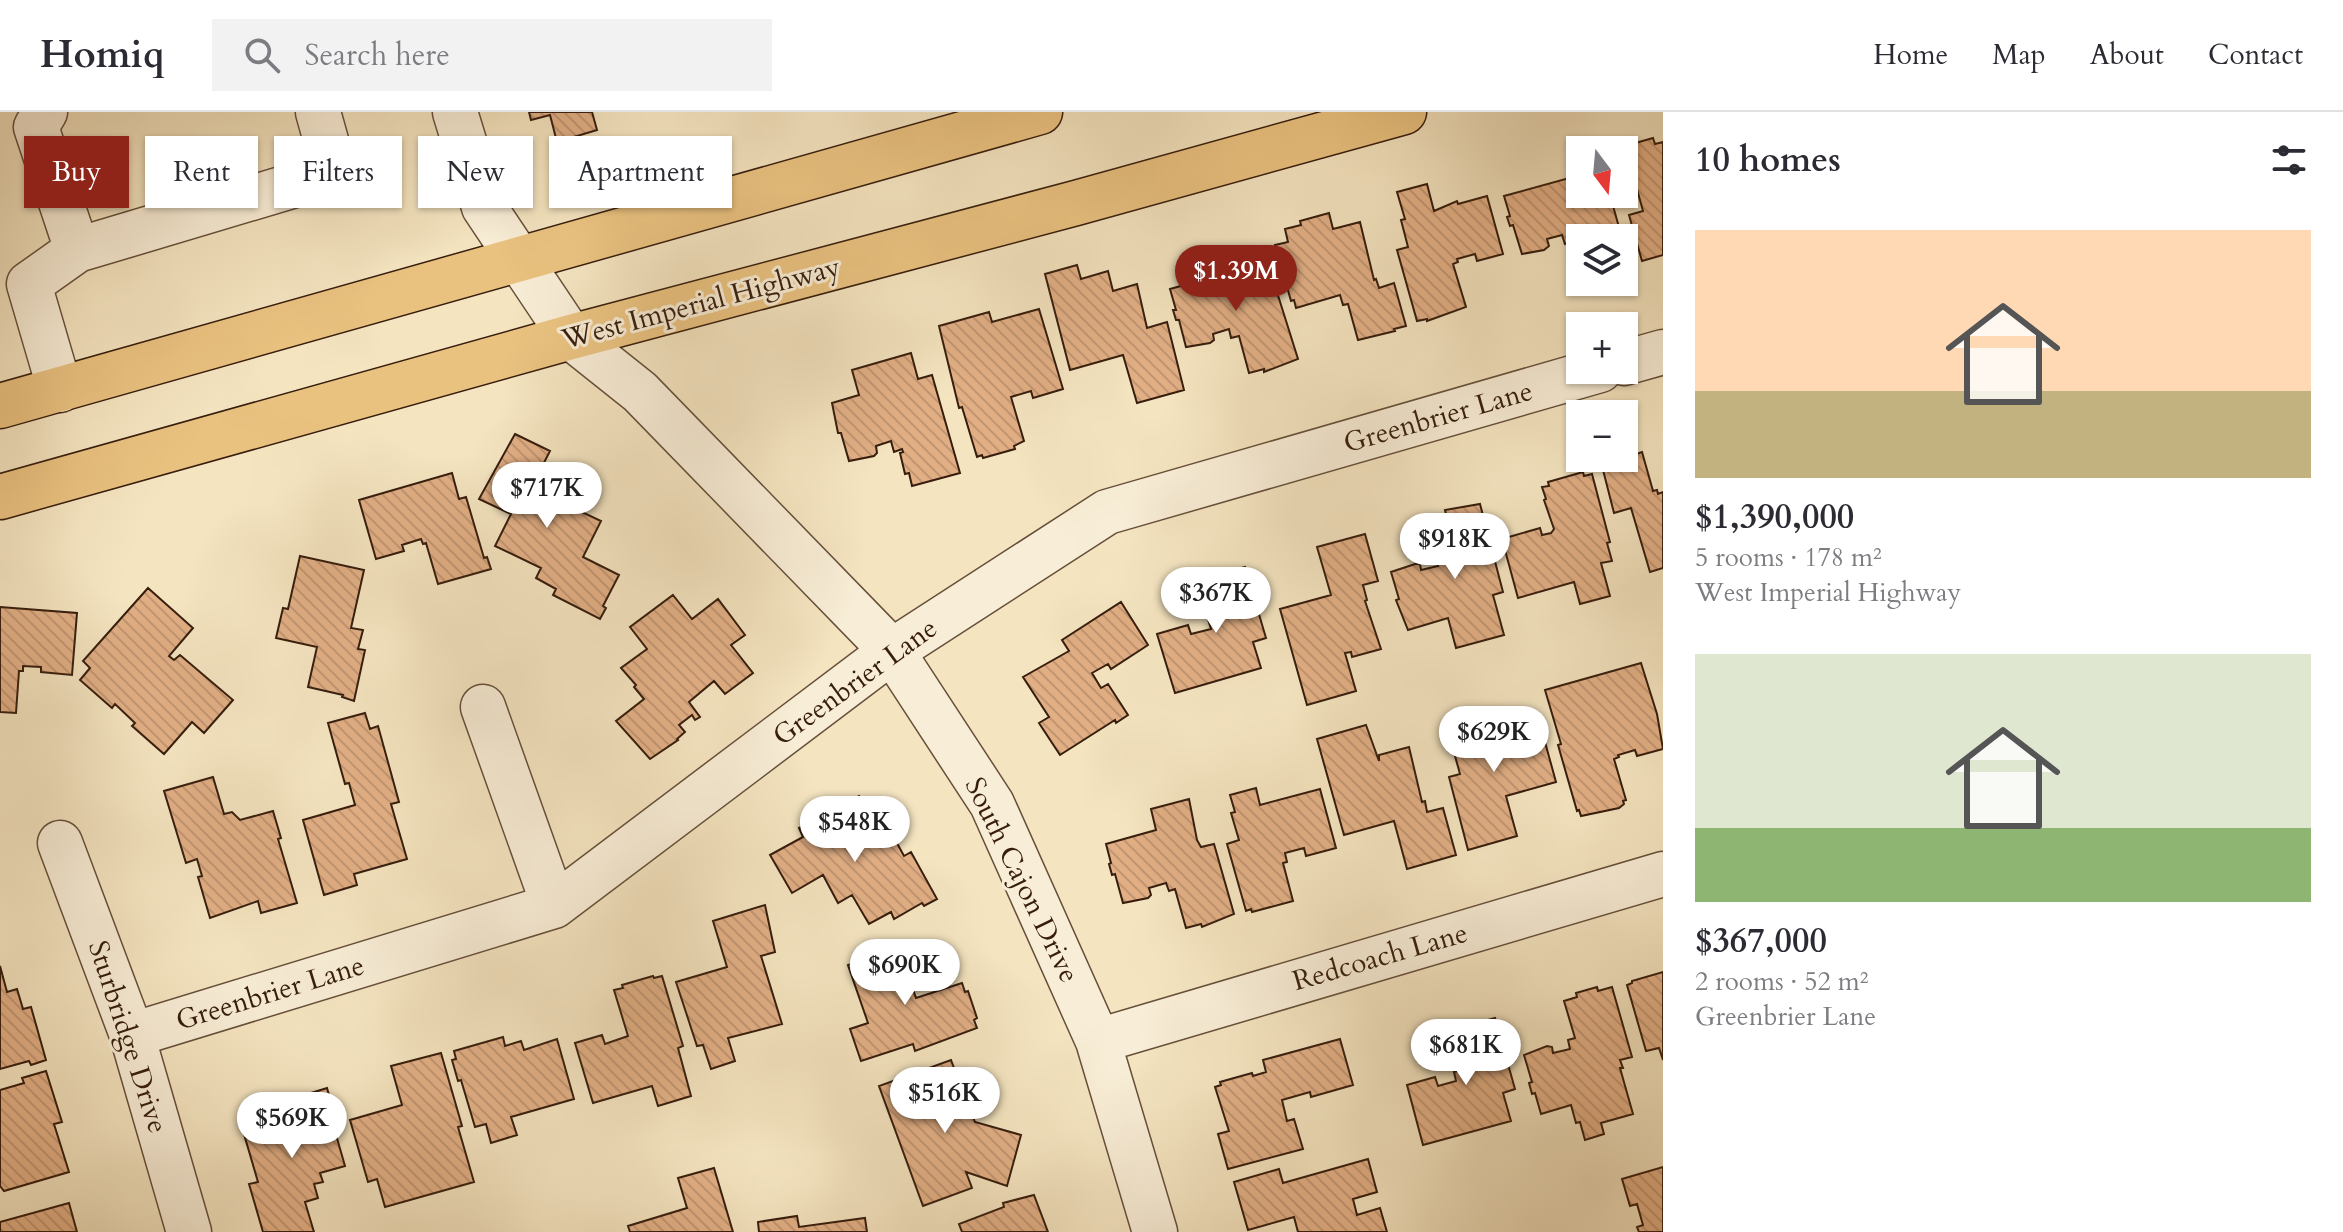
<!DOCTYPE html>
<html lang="en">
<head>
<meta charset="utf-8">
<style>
  :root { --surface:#fff; --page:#f2f2f3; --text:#2b2b33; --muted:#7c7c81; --line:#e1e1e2; --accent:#8f2418 }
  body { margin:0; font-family:Cardo,serif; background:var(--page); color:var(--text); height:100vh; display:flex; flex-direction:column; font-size:30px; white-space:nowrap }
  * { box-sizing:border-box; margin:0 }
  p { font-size:26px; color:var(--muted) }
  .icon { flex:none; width:44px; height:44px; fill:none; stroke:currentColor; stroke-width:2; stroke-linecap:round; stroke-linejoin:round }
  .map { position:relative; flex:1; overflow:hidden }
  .side { display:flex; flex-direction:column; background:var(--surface); width:680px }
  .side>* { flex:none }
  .banner { position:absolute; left:24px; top:24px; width:760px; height:72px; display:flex; gap:16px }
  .needle { width:52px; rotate:164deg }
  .buttons { position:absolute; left:1566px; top:24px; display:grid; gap:16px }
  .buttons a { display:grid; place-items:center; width:72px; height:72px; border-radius:0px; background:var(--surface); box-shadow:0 2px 6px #0004; font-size:40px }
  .price { position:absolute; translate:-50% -68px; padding:0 18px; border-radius:28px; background:#fff; color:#222; font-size:26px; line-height:52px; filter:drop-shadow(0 2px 4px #0008) }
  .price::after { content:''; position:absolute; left:50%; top:48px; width:24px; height:18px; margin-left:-12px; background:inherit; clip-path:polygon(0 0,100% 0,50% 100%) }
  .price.selected { background:var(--accent); color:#fff }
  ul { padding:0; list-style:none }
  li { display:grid; align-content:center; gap:16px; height:424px; padding:0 32px }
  li span { display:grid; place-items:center; height:248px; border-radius:0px; color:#555 }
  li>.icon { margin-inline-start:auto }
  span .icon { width:144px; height:144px; fill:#fffc; stroke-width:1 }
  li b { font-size:34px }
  h2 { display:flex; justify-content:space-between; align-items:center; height:96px; padding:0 32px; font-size:34px }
  .pill { padding:0 28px; border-radius:0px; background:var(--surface); box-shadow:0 2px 6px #0004; font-size:28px; line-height:72px }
  .pill.selected { background:var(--accent); color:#fff }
  header { display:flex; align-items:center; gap:48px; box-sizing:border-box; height:112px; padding:0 40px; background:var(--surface); border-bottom:2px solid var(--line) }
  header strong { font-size:38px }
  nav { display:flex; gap:44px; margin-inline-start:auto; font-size:28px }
  .search { width:560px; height:72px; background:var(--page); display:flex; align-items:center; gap:20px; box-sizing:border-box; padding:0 28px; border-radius:0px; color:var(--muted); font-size:30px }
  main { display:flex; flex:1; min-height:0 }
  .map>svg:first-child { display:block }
</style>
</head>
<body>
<header>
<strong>Homiq</strong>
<div class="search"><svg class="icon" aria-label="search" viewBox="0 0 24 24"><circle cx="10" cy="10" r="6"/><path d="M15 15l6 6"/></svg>Search here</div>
<nav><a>Home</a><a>Map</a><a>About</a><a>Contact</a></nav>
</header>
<main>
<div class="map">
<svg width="1663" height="1120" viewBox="0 0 1663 1120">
  <defs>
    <pattern id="building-back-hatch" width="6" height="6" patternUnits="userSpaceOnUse" patternTransform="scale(2)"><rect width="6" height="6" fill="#e2af85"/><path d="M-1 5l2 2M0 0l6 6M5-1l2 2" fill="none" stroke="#c29672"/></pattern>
  </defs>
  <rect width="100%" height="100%" fill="#f4e4c0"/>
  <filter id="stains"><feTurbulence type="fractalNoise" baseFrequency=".0025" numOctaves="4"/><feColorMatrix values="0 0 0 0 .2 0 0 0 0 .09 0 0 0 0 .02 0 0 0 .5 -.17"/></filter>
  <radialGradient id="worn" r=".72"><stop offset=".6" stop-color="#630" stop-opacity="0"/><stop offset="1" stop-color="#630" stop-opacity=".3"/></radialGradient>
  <path fill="url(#building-back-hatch)" stroke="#361d0d" stroke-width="2" d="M 529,0 L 592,0 L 597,18 L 557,30 L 550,3 L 531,8 Z
    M 1653,26 L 1655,32 L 1663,30 L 1663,143 L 1642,149 L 1629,103 L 1643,99 L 1625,34 Z
    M 1580,63 L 1580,82 L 1597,82 L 1598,87 L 1610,83 L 1622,126 L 1580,126 L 1580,155 L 1577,156 L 1571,134 L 1574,134 L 1573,130 L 1565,132 L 1562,123 L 1547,127 L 1549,134 L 1544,138 L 1522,142 L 1513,113 L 1510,114 L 1507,105 L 1510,104 L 1504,84 Z
    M 1427,72 L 1434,99 L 1457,89 L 1458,92 L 1487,84 L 1503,142 L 1477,149 L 1475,142 L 1457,147 L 1458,150 L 1453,152 L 1466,195 L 1427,209 L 1427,207 L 1417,209 L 1397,138 L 1408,135 L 1401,108 L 1405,107 L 1397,80 Z
    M 1329,101 L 1333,117 L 1360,110 L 1374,168 L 1376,167 L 1379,176 L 1394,171 L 1406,214 L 1394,217 L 1395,219 L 1358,228 L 1348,192 L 1343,193 L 1340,183 L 1296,196 L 1294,188 L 1291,189 L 1275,133 L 1288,130 L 1285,117 L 1301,113 L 1300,109 Z
    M 1249,137 L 1264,181 L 1276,177 L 1298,247 L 1264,260 L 1264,257 L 1249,261 L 1239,224 L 1231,226 L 1229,217 L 1213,222 L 1214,228 L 1210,231 L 1186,235 L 1179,208 L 1176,208 L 1173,198 L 1176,198 L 1170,177 L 1217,164 L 1212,147 Z
    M 1077,153 L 1081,167 L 1108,159 L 1113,179 L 1137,172 L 1147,216 L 1167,210 L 1184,278 L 1137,291 L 1123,243 L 1070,258 L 1045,162 Z
    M 1039,197 L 1063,277 L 1033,286 L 1031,279 L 1011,285 L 1024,329 L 1014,334 L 1015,337 L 983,346 L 982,343 L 977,345 L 962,295 L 959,296 L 939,214 L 989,200 L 992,210 Z
    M 911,241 L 918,267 L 932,263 L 960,361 L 912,374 L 909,361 L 905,362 L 900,341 L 903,340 L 902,337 L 894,340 L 891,329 L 876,334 L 877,341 L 874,344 L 849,349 L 841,321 L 838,321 L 832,291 L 859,283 L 852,258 Z
    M 515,322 L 550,339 L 531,376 L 601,409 L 583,445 L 619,463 L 603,494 L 606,496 L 600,507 L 553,483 L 556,477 L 536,466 L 541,456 L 495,434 L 511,402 L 479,387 Z
    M 1642,340 L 1653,379 L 1657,378 L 1658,382 L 1663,380 L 1663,456 L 1650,460 L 1631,396 L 1614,401 L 1602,354 Z
    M 1583,360 L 1584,364 L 1592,362 L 1610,430 L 1607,431 L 1612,449 L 1601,451 L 1610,484 L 1580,492 L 1574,470 L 1518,486 L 1502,427 L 1540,416 L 1542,423 L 1551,421 L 1554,417 L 1544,388 L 1546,387 L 1542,375 L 1549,374 L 1548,370 Z
    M 452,361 L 459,387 L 466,385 L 484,446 L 487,445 L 491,457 L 438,472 L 426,431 L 423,432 L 421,427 L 402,433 L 404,439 L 376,447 L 359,388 Z
    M 1480,392 L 1503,480 L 1493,483 L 1504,523 L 1456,536 L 1448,506 L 1408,518 L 1396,488 L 1399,487 L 1391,460 L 1415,452 L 1420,452 L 1421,458 L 1438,454 L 1435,445 L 1442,443 L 1432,405 L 1446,402 L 1445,398 Z
    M 1365,422 L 1378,469 L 1363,473 L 1367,488 L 1365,489 L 1381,537 L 1352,545 L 1351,540 L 1345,541 L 1356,579 L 1307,593 L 1280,497 L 1331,483 L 1317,435 Z
    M 300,444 L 364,458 L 351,516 L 363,518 L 358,537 L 365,538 L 354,589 L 342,585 L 343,583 L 308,575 L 317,535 L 276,526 L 283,496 L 288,497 Z
    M 1245,455 L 1266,526 L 1253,530 L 1261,556 L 1175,581 L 1157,522 L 1188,513 L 1191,522 L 1211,517 L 1196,469 Z
    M 148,476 L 193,516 L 169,544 L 174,548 L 180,543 L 233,588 L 204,621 L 192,610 L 164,642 L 132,614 L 135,611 L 115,592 L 112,596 L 80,568 L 90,556 L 83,549 Z
    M 673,483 L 692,507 L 718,487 L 745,523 L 731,533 L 753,561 L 725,582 L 714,569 L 689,590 L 700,605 L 695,608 L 692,603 L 679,613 L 685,620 L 677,627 L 678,628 L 650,647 L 616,609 L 644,587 L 634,575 L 636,573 L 621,556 L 647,537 L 630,515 Z
    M 1121,490 L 1148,533 L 1111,557 L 1108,552 L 1092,561 L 1101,576 L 1108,572 L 1128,603 L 1116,611 L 1115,608 L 1060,643 L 1039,611 L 1049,605 L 1023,565 L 1069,539 L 1062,528 Z
    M 0,495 L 77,501 L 72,563 L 41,560 L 41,555 L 23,554 L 23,559 L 19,559 L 16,601 L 0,600 Z
    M 1641,551 L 1657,602 L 1663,637 L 1637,644 L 1635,638 L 1618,643 L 1619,645 L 1614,647 L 1626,688 L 1623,689 L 1624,692 L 1619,696 L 1581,704 L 1579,698 L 1577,699 L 1558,633 L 1561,632 L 1545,578 Z
    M 1491,596 L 1499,623 L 1540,612 L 1556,670 L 1506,684 L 1517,724 L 1468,738 L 1449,665 L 1460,662 L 1445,608 Z
    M 365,601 L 370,617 L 378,614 L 399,690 L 391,692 L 407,747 L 354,762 L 357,773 L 324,783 L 303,708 L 355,693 L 349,671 L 345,672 L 328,611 Z
    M 1366,613 L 1379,649 L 1379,643 L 1409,635 L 1422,690 L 1425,689 L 1427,700 L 1443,696 L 1456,743 L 1407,757 L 1394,709 L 1344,723 L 1317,627 Z
    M 213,665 L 224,702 L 232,700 L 240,708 L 273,699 L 281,726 L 278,727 L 297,791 L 261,801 L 258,789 L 210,806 L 198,765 L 202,764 L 197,747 L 186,751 L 164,679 Z
    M 1256,676 L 1260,693 L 1320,677 L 1336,736 L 1306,744 L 1304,736 L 1285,741 L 1287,750 L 1283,751 L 1293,789 L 1252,800 L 1251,797 L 1246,799 L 1227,732 L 1239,728 L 1231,701 L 1235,700 L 1230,683 Z
    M 859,684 L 882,728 L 892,722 L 904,744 L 911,740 L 937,787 L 924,794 L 922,791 L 894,807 L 891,800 L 869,812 L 852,783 L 838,791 L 823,763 L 792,781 L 770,743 L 803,725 L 799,716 Z
    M 1189,687 L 1197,728 L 1201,735 L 1214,732 L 1234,802 L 1202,815 L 1201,812 L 1186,816 L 1175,777 L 1169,779 L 1166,771 L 1149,776 L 1151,783 L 1148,786 L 1123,791 L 1115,762 L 1112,763 L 1109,752 L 1111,751 L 1106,732 L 1156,718 L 1151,697 Z
    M 765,793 L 775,840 L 761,844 L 782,912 L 728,926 L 735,949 L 711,957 L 703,933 L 697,934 L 676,870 L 727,855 L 713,809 Z
    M 906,833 L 915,861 L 908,864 L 916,886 L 962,871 L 965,880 L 968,879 L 977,906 L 974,908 L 977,916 L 915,939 L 913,932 L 861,949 L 850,917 L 868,911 L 848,853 Z
    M 0,854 L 7,880 L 17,877 L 23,897 L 31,895 L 46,948 L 31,953 L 29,949 L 0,957 Z
    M 1663,860 L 1663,948 L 1659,936 L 1646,939 L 1627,873 L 1632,871 L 1632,869 Z
    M 653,864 L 654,866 L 662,864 L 683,934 L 678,936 L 691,984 L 658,994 L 652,974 L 593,991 L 575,931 L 602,923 L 605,932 L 628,924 L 614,878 L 623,876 L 622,873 Z
    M 1597,875 L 1598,879 L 1612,875 L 1632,945 L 1620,948 L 1623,956 L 1620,956 L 1633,1002 L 1601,1011 L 1604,1022 L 1585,1028 L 1580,1010 L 1576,1011 L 1571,993 L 1541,1002 L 1535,981 L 1532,982 L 1529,971 L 1532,970 L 1524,943 L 1547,934 L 1552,935 L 1553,941 L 1570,937 L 1568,928 L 1575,926 L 1564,889 L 1577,885 L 1576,881 Z
    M 1495,906 L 1515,977 L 1503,981 L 1511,1009 L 1423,1033 L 1407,973 L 1435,965 L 1438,974 L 1456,969 L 1454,960 L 1458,959 L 1447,919 Z
    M 503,925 L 505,934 L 521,929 L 524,938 L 557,927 L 574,987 L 511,1005 L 517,1023 L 491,1031 L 486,1012 L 475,1015 L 461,968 L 458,969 L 452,948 L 456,947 L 454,939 Z
    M 1340,927 L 1353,973 L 1311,985 L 1310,980 L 1282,988 L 1287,1009 L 1294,1007 L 1303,1037 L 1228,1057 L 1218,1022 L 1229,1019 L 1215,975 L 1221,973 L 1220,970 L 1252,961 L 1253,964 L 1266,960 L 1263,948 Z
    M 441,941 L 462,1014 L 458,1015 L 474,1070 L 385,1095 L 377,1067 L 368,1070 L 350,1008 L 402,993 L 391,954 Z
    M 951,948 L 975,1010 L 1021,1023 L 1007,1074 L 966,1060 L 972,1076 L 923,1094 L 879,974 Z
    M 46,959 L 62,1010 L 54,1012 L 69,1060 L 4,1079 L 0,1074 L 0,978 L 24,971 L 22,966 Z
    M 327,976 L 332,994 L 328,995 L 345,1054 L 320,1061 L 323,1070 L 314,1072 L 318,1086 L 305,1090 L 314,1120 L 263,1120 L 249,1072 L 258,1070 L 241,1012 L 272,1003 L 269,994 Z
    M 1368,1047 L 1377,1080 L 1353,1087 L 1357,1103 L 1380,1096 L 1387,1120 L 1298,1120 L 1294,1105 L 1248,1118 L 1234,1070 L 1279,1057 L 1283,1071 Z
    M 1663,1055 L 1663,1120 L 1639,1120 L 1637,1115 L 1643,1113 L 1637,1092 L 1630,1094 L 1622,1067 Z
    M 714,1056 L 733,1120 L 630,1120 L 628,1114 L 687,1096 L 678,1066 Z
    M 1034,1083 L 1048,1120 L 962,1120 L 959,1112 L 1004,1095 L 1003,1091 Z
    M 69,1091 L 77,1120 L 0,1120 L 0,1110 Z
    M 797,1104 L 799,1115 L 865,1106 L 867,1120 L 759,1120 L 758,1110 Z"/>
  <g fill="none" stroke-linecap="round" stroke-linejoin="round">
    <defs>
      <path id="minor" d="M 45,0 L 36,15 L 77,138
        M 455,0 L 484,95 L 571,225 L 640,280 L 892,539 L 992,692 L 1098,929 L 1155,1120
        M 1624,251 L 1663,240
        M 60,278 L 29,172 L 77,138 L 335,61 L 318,0
        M 483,595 L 554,794
        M 60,731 L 132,923 L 189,1120
        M 132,923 L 554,794 L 892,539 L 1107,400 L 1600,258
        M 1098,929 L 1663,762"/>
      <path id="major" d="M 0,294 L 1040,0
        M 0,385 L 571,225 L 1076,91 L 1404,0"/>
    </defs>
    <use href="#minor" stroke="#664f3a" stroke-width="47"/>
    <use href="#major" stroke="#361d0d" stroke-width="47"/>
    <use href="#minor" stroke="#f8edd6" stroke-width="44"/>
    <use href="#major" stroke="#eac280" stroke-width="44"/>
  </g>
  <g text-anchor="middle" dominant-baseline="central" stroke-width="6" stroke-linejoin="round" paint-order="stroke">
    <g font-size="28" fill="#361d0d" stroke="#f8edd6">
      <text transform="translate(701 191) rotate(-15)">West Imperial Highway</text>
      <text transform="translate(1438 305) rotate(-16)">Greenbrier Lane</text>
      <text transform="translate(855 570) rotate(-36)">Greenbrier Lane</text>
      <text transform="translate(1022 768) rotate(64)">South Cajon Drive</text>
      <text transform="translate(1380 845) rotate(-16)">Redcoach Lane</text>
      <text transform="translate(270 881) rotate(-17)">Greenbrier Lane</text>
      <text transform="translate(128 925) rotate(72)">Sturbridge Drive</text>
    </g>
  </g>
  <rect width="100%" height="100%" filter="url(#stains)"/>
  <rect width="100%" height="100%" fill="url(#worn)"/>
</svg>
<div class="buttons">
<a><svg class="needle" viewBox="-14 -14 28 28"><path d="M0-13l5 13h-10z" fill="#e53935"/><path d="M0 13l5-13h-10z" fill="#7c7c81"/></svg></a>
<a><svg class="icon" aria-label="layers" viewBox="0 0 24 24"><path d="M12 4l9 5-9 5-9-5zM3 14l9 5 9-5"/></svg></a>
<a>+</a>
<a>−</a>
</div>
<b class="price selected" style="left:1236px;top:201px">$1.39M</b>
<b class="price" style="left:547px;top:418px">$717K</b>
<b class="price" style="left:1455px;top:469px">$918K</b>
<b class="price" style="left:1216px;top:523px">$367K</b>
<b class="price" style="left:1494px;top:662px">$629K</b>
<b class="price" style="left:855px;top:752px">$548K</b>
<b class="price" style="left:905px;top:895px">$690K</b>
<b class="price" style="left:1466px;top:975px">$681K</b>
<b class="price" style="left:945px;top:1023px">$516K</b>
<b class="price" style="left:292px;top:1048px">$569K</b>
<div class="banner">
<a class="pill selected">Buy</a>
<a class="pill">Rent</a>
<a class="pill">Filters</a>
<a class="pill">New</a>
<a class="pill">Apartment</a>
</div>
</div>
<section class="side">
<h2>10 homes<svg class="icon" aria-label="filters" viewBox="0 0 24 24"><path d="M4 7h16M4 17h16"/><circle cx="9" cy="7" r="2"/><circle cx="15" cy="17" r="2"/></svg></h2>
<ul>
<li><span style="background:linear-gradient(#ffd9b3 65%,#c2b280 0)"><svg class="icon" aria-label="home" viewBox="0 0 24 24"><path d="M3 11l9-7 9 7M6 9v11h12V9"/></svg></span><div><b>$1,390,000</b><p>5 rooms · 178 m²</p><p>West Imperial Highway</p></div></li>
<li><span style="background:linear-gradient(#dfe7d0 70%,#8fb573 0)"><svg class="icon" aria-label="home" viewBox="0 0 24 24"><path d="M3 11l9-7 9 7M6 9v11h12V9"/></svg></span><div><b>$367,000</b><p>2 rooms · 52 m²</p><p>Greenbrier Lane</p></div></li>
</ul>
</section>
</main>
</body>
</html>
